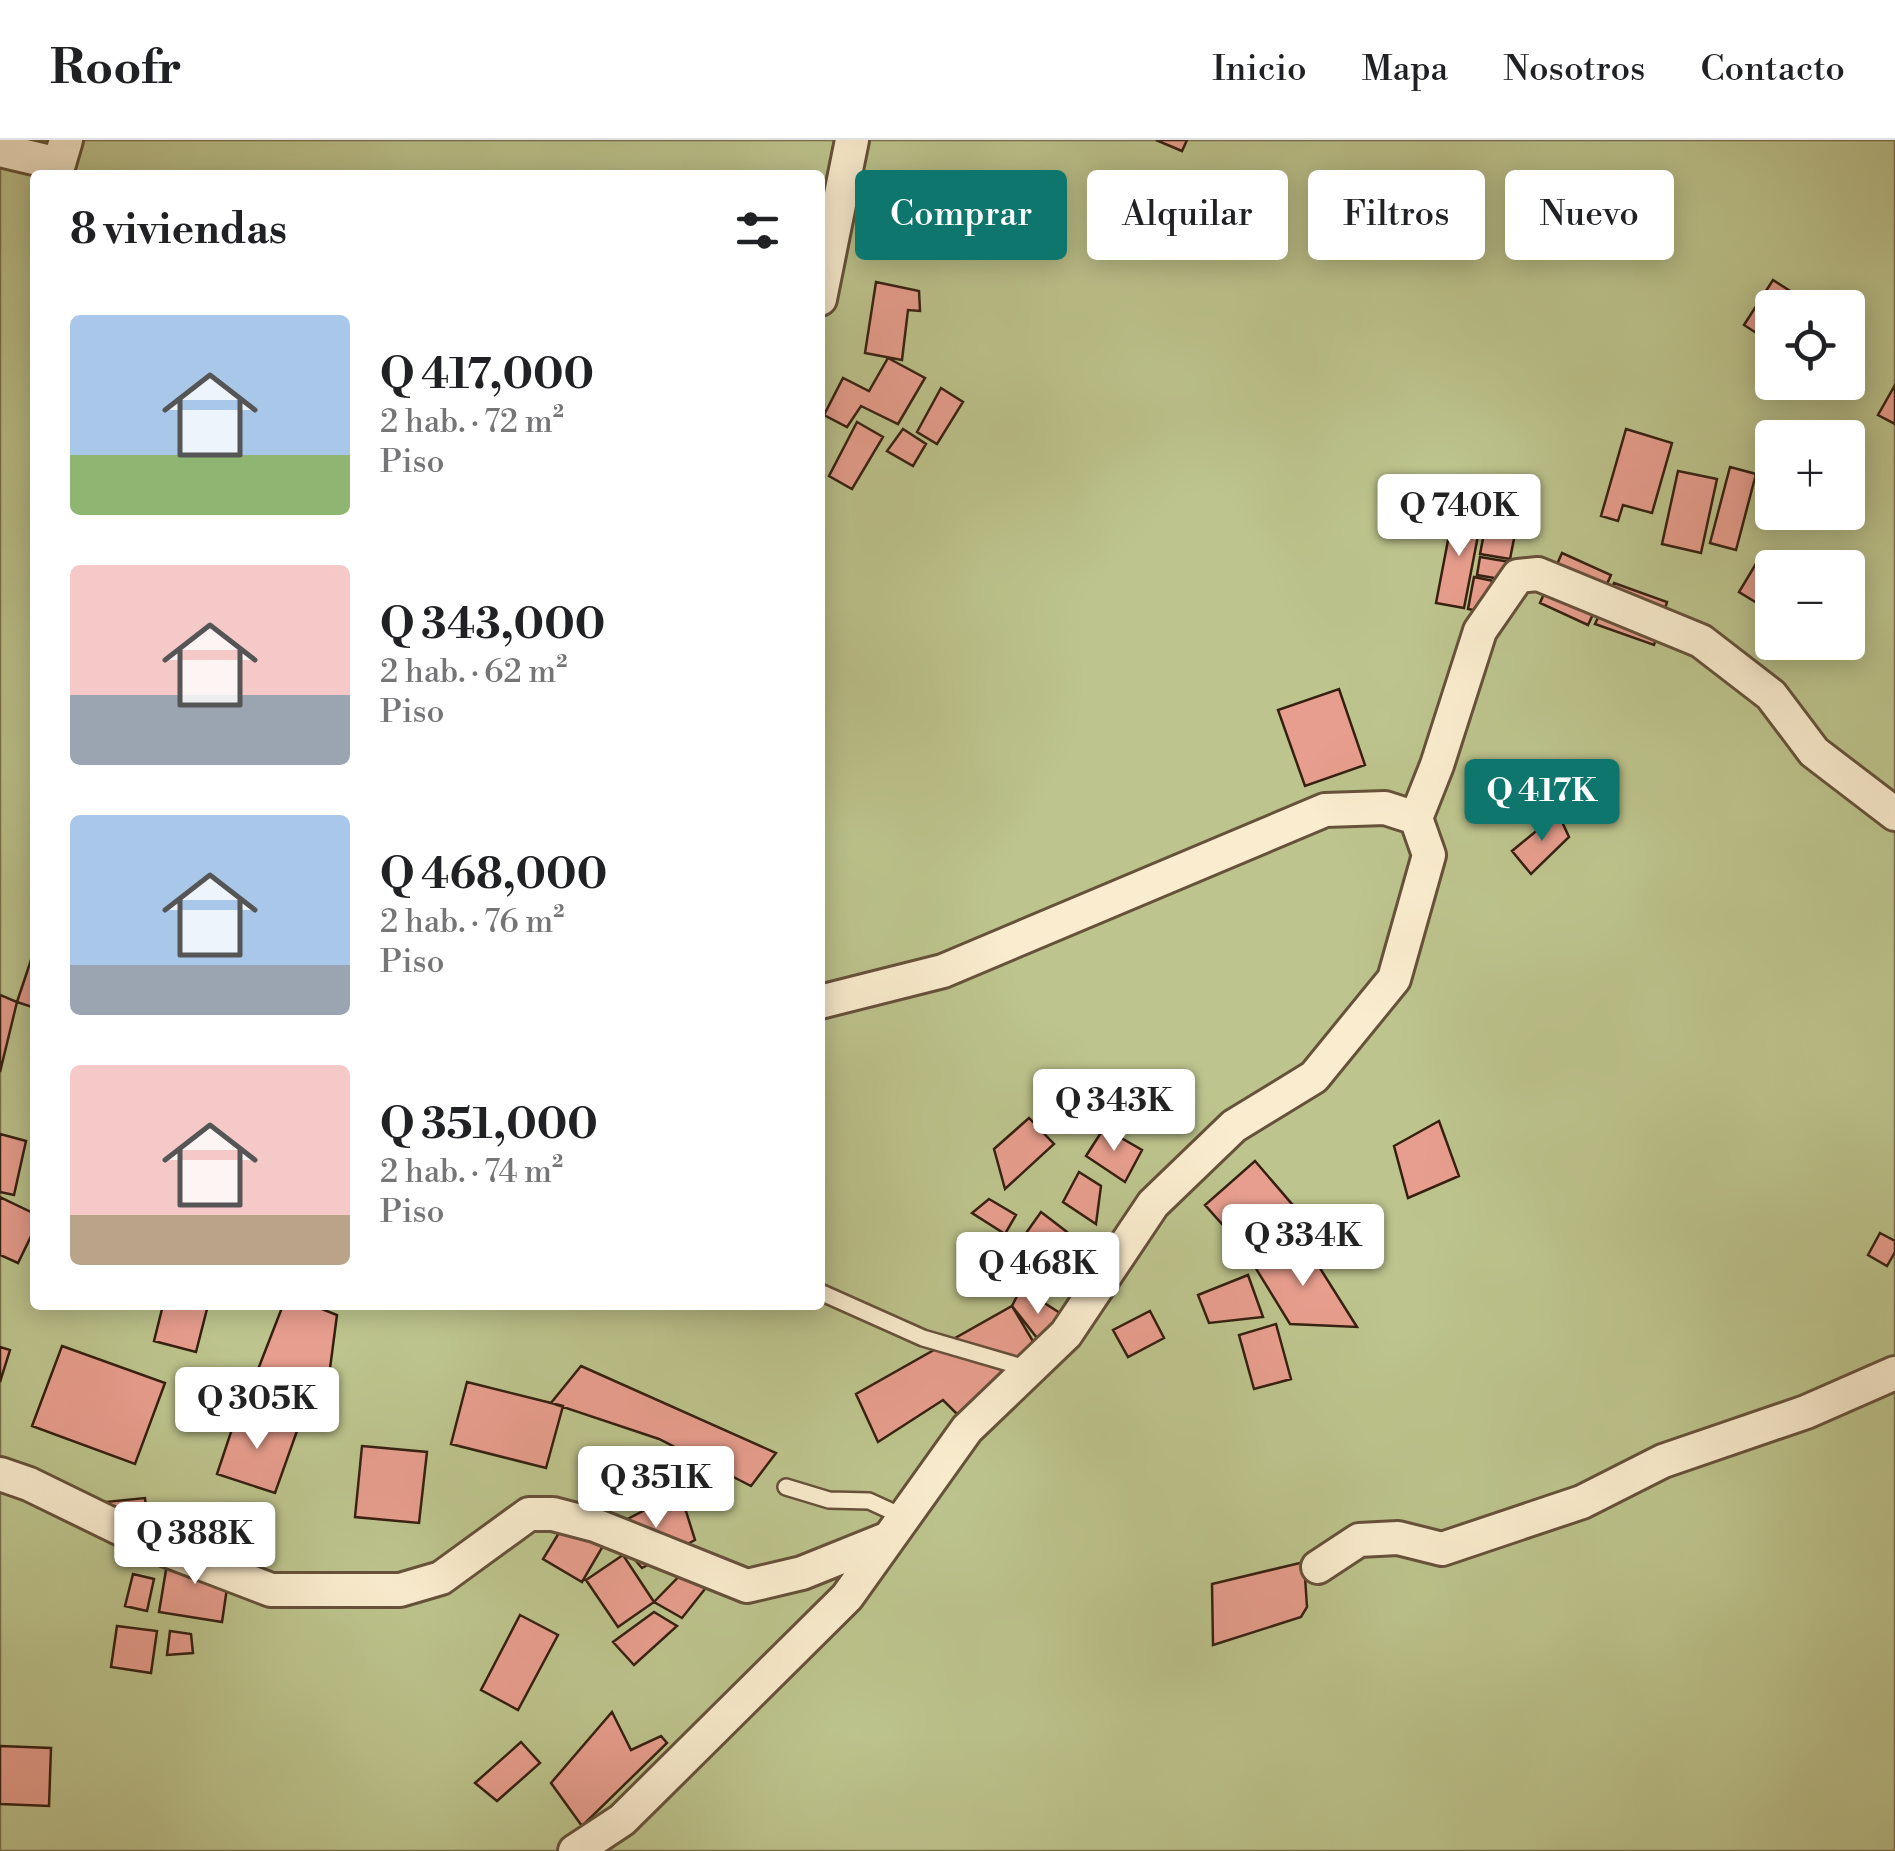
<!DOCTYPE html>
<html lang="es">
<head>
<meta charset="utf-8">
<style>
  :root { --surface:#fff; --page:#f6f6f6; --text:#202124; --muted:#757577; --line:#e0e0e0; --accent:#0f766e }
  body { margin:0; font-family:"Libre Bodoni",serif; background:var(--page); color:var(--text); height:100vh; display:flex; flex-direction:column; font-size:38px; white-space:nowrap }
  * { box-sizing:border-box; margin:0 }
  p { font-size:32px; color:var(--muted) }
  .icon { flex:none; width:55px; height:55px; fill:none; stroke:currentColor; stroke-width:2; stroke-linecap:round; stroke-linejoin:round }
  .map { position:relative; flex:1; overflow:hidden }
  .side { position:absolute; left:30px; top:30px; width:795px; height:1140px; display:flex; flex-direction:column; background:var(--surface); border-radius:10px; box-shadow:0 5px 25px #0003 }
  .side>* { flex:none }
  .guide { position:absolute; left:855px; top:30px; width:890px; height:90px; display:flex; gap:20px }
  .buttons { position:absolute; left:1755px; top:150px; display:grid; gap:20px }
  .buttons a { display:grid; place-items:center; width:110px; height:110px; border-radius:10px; background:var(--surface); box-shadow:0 5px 25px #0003; font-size:50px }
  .price { position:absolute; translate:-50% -85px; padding:0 22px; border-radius:10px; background:#fff; color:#222; font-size:32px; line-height:65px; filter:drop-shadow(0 2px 5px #0008) }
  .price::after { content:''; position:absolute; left:50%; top:60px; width:30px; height:22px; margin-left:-15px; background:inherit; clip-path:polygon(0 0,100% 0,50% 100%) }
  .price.active { background:var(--accent); color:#fff }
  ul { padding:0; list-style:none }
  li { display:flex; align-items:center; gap:30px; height:250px; padding:0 40px }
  li span { display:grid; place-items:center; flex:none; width:280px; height:200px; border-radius:10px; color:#555 }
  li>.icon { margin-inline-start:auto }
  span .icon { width:120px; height:120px; fill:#fffc; stroke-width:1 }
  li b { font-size:42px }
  h2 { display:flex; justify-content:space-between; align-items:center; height:120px; padding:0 40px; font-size:42px }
  .pill { padding:0 35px; border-radius:10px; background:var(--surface); box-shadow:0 5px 25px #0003; font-size:35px; line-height:90px }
  .pill.active { background:var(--accent); color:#fff }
  header { display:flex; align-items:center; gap:60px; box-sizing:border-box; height:140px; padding:0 50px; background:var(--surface); border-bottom:2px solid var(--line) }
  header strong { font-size:48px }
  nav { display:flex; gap:55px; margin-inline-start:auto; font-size:35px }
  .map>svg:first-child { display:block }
</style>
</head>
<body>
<header>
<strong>Roofr</strong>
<nav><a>Inicio</a><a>Mapa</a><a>Nosotros</a><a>Contacto</a></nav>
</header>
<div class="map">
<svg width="1895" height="1711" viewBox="0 0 1895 1711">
  <rect width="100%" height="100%" fill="#f8e4b5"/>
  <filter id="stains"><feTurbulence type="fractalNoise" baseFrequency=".002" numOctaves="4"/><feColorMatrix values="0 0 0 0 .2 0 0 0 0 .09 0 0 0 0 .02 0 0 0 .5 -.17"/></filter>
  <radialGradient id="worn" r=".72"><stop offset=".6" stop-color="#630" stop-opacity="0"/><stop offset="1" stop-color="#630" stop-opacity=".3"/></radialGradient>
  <path fill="#bdc48d" stroke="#7a724f" stroke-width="2.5" fill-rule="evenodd" d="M 0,0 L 1895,0 L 1895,1711 L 0,1711 ZM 35,35 L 820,35 L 820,1165 L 35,1165 ZM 1772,168 L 1848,168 L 1848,242 L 1772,242 ZM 1772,298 L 1848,298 L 1848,372 L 1772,372 ZM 1772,428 L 1848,428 L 1848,502 L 1772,502 Z"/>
  <path fill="#e89e8e" stroke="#362011" stroke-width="2.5" d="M 1156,0 L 1187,0 L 1182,11 Z
    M 1773,140 L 1803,159 L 1797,168 L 1772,168 L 1772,203 L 1744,185 Z
    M 876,142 L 919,151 L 920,171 L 908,170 L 902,220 L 865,213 Z
    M 888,218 L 925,238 L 898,284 L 861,266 L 847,287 L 824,275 L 843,238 L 869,251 Z
    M 1895,245 L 1895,284 L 1878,275 Z
    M 941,248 L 963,262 L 937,304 L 917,292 Z
    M 857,282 L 883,297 L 852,349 L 829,336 Z
    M 1772,283 L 1815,292 L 1813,298 L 1772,298 L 1772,344 L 1758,341 Z
    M 903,289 L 926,304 L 913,326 L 887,311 Z
    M 1626,289 L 1672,303 L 1652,373 L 1623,365 L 1618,381 L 1601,376 Z
    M 1730,327 L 1756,334 L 1736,410 L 1710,403 Z
    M 1678,331 L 1717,339 L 1701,413 L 1662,404 Z
    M 1492,352 L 1522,358 L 1510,419 L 1480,414 Z
    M 1454,369 L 1482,375 L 1464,468 L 1436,463 Z
    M 1562,413 L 1611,435 L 1588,485 L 1540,463 Z
    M 1480,417 L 1510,422 L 1506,440 L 1477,435 Z
    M 1757,422 L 1772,431 L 1772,472 L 1739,452 Z
    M 1474,437 L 1508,444 L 1501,475 L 1468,469 Z
    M 1614,443 L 1667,462 L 1654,505 L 1595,484 Z
    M 1339,549 L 1365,625 L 1305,646 L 1278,570 Z
    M 1558,673 L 1569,697 L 1531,734 L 1512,711 Z
    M 35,808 L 35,868 L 17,862 Z
    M 0,855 L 17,862 L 0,932 Z
    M 1108,946 L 1150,966 L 1139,987 L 1098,966 Z
    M 1029,978 L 1054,1004 L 1005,1049 L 994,1009 Z
    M 1439,981 L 1459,1036 L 1408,1058 L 1394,1006 Z
    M 1104,988 L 1142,1010 L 1125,1042 L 1086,1016 Z
    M 0,994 L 26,1001 L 14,1055 L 0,1052 Z
    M 1255,1021 L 1297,1070 L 1248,1113 L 1205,1065 Z
    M 1079,1032 L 1101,1046 L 1096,1084 L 1063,1062 Z
    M 0,1057 L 35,1074 L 35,1088 L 18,1123 L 0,1115 Z
    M 989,1059 L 1016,1075 L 1005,1094 L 972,1073 Z
    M 1041,1072 L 1067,1092 L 1041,1160 L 997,1134 Z
    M 1880,1093 L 1895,1101 L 1895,1112 L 1887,1126 L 1868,1115 Z
    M 1081,1098 L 1107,1112 L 1083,1139 Z
    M 1301,1098 L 1357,1187 L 1290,1184 L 1255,1127 Z
    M 1248,1135 L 1263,1177 L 1209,1183 L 1198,1155 Z
    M 1021,1148 L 1063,1175 L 1048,1212 L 1012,1166 Z
    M 163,1165 L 208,1165 L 196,1212 L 154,1201 Z
    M 283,1165 L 312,1165 L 337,1175 L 326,1259 L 257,1232 Z
    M 1012,1166 L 1037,1208 L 958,1275 L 943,1260 L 878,1302 L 856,1254 Z
    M 1150,1171 L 1164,1198 L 1128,1217 L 1113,1190 Z
    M 1276,1184 L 1291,1239 L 1254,1249 L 1239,1195 Z
    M 62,1206 L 165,1243 L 135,1324 L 32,1286 Z
    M 0,1207 L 10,1210 L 0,1242 Z
    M 581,1226 L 776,1313 L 751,1346 L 659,1299 L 551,1263 Z
    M 467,1242 L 563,1266 L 546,1328 L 451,1304 Z
    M 238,1271 L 297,1291 L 275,1353 L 217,1334 Z
    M 362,1306 L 427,1312 L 419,1383 L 355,1377 Z
    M 680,1352 L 695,1400 L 642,1428 L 608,1389 Z
    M 145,1358 L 149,1399 L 110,1403 L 105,1362 Z
    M 565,1383 L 603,1406 L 582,1442 L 543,1419 Z
    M 169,1412 L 231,1421 L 222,1482 L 159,1472 Z
    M 623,1415 L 654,1462 L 618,1487 L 586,1440 Z
    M 696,1419 L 720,1430 L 682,1478 L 654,1462 Z
    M 1304,1422 L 1307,1467 L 1301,1477 L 1213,1505 L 1212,1444 Z
    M 133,1434 L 154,1439 L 147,1471 L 125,1466 Z
    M 654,1472 L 677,1486 L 634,1525 L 613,1502 Z
    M 520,1475 L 558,1495 L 518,1570 L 481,1550 Z
    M 117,1486 L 157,1491 L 151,1533 L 111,1527 Z
    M 170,1491 L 191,1494 L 193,1513 L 167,1515 Z
    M 612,1572 L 631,1610 L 661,1596 L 667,1603 L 582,1686 L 551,1643 Z
    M 521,1602 L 540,1623 L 497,1661 L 475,1643 Z
    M 0,1606 L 51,1608 L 49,1666 L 0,1664 Z"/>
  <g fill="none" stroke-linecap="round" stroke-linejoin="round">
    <defs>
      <path id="lane" d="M 820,1152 L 923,1198 L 1029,1229
        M 786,1347 L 829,1360 L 869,1361 L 904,1377"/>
      <path id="street" d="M 0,10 L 59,24 L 66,0
        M 820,159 L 852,0
        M 1416,678 L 1437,625 L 1480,491 L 1518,436 L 1538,434 L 1701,501 L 1771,555 L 1814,612 L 1895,674
        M 0,1334 L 29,1344 L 156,1406 L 271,1450 L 400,1450 L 441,1438 L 529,1374 L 553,1374 L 595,1385 L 747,1446 L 802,1433 L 889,1398
        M 1318,1427 L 1359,1400 L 1398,1398 L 1442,1409 L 1582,1362 L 1663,1321 L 1806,1272 L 1895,1233
        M 575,1711 L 622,1680 L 847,1457 L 967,1289 L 1066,1194 L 1153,1064 L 1234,986 L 1314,937 L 1394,839 L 1429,715 L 1416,678 L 1385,668 L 1325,670 L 943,831 L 820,862"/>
    </defs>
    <use href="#lane" stroke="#66513a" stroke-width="20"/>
    <use href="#street" stroke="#66513a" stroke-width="38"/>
    <use href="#lane" stroke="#faedcf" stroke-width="15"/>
    <use href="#street" stroke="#faedcf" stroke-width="32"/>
  </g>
  <rect width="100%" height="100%" filter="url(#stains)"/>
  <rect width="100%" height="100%" fill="url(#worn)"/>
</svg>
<div class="buttons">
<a><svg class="icon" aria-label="locate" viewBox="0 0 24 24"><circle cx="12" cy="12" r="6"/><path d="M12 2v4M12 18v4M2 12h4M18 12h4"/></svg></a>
<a>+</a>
<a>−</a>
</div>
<b class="price" style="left:1459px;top:419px">Q 740K</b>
<b class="price active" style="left:1542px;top:704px">Q 417K</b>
<b class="price" style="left:1114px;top:1014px">Q 343K</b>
<b class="price" style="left:1303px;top:1149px">Q 334K</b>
<b class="price" style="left:1038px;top:1177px">Q 468K</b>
<b class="price" style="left:257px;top:1312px">Q 305K</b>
<b class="price" style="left:656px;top:1391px">Q 351K</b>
<b class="price" style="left:195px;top:1447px">Q 388K</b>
<div class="guide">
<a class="pill active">Comprar</a>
<a class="pill">Alquilar</a>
<a class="pill">Filtros</a>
<a class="pill">Nuevo</a>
</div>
<section class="side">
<h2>8 viviendas<svg class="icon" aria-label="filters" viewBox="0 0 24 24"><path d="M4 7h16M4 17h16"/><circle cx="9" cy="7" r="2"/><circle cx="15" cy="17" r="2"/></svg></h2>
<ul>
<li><span style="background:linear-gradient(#a9c7e8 70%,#8fb573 0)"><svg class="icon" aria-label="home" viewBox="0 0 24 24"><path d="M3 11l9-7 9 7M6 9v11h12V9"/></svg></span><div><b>Q 417,000</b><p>2 hab. · 72 m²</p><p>Piso</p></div></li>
<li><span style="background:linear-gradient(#f6c9c9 65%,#9aa5b1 0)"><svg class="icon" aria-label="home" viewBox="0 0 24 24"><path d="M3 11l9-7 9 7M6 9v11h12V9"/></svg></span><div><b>Q 343,000</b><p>2 hab. · 62 m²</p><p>Piso</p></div></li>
<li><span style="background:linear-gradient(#a9c7e8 75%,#9aa5b1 0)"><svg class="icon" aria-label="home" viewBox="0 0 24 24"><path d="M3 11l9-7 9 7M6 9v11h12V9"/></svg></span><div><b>Q 468,000</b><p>2 hab. · 76 m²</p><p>Piso</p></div></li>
<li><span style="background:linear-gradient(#f6c9c9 75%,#b9a48a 0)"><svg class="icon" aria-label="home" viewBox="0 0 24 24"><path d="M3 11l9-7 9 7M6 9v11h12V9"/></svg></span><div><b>Q 351,000</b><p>2 hab. · 74 m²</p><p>Piso</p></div></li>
</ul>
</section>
</div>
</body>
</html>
